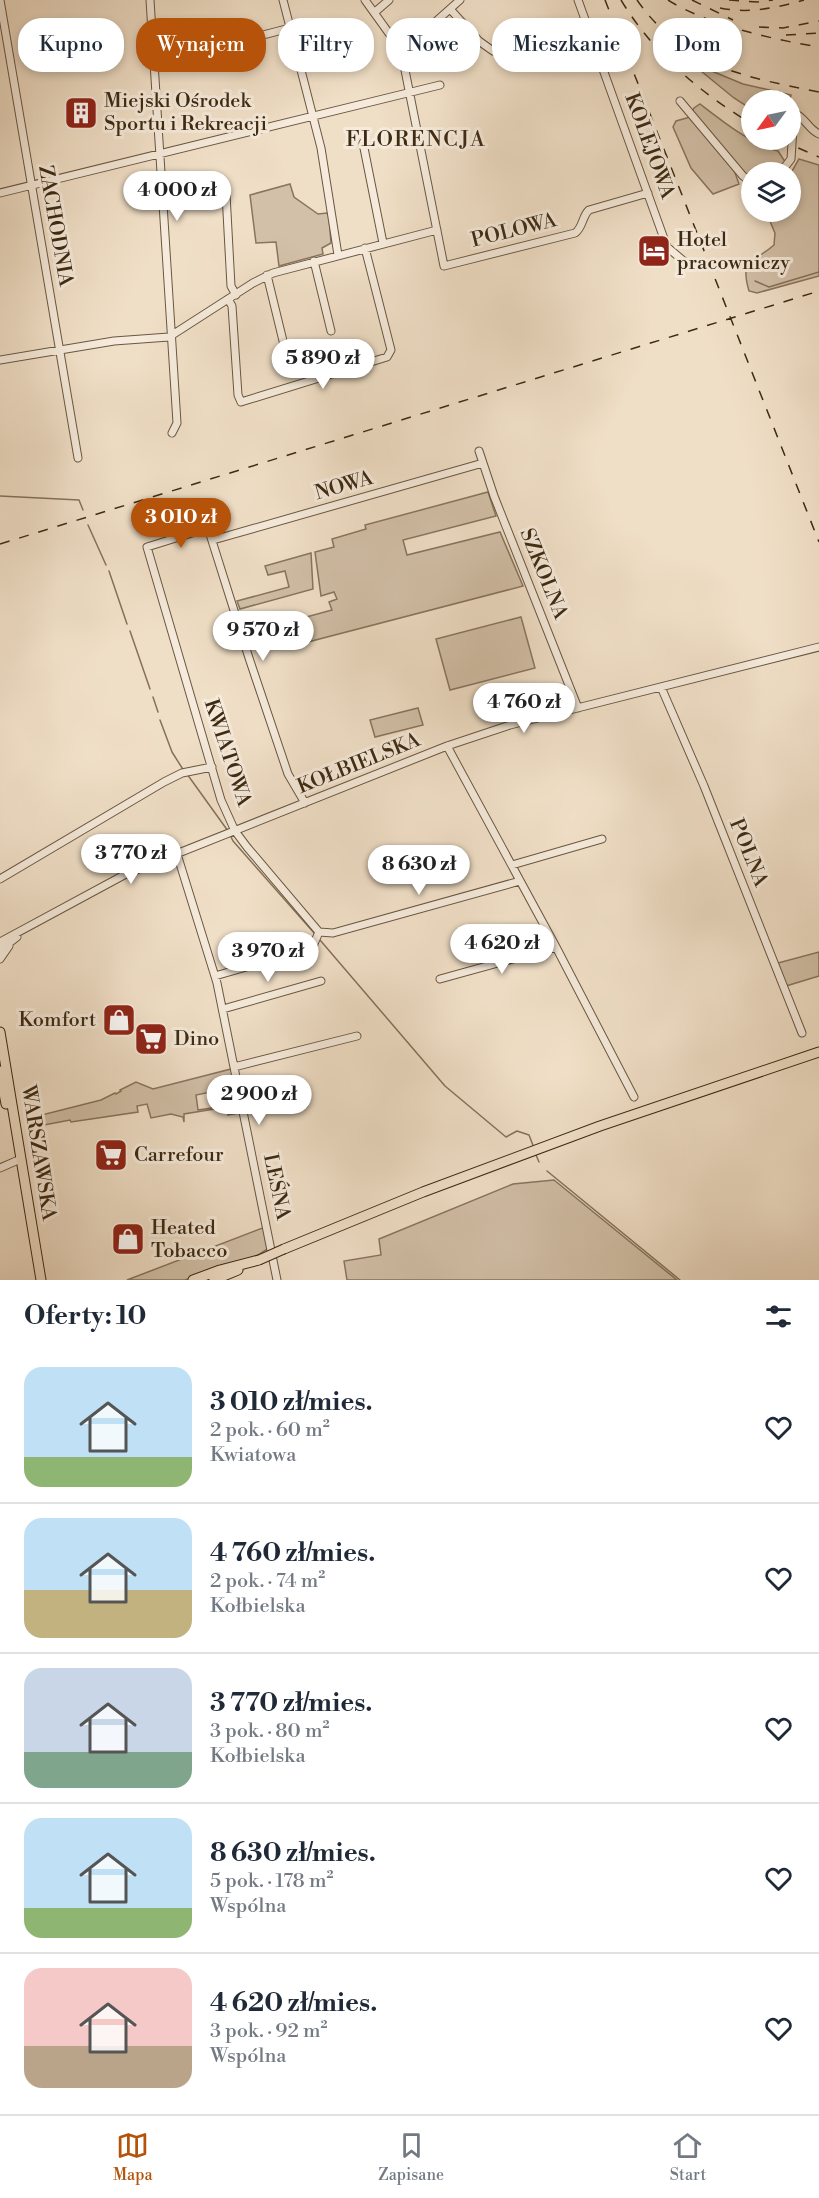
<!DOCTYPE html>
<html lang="pl">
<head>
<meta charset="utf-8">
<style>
  :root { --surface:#fff; --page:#f6f6f7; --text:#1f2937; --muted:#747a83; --line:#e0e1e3; --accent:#b45309 }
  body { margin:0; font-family:"Libre Bodoni",serif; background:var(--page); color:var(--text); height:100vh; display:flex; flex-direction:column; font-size:22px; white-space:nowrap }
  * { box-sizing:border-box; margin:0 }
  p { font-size:20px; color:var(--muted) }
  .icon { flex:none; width:33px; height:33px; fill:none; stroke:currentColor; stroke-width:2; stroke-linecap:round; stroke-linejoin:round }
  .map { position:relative; height:1280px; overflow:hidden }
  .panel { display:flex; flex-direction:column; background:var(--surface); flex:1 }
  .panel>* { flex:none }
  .top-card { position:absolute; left:18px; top:18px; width:783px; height:54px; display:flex; gap:12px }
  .needle { width:39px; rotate:237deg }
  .fabs { position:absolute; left:741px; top:90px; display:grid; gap:12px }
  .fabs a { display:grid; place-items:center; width:60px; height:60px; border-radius:50%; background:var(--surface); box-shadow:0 3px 9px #0003; font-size:30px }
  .price { position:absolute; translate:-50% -51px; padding:0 14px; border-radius:21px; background:#fff; color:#222; font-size:20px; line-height:39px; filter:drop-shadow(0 2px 3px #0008) }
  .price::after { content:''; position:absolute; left:50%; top:36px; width:18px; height:14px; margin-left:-9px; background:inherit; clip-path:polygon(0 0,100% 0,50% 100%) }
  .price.active { background:var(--accent); color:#fff }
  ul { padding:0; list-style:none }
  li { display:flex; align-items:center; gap:18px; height:150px; padding:0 24px }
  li+li { border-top:2px solid var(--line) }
  li span { display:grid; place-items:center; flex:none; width:168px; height:120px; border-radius:18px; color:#555 }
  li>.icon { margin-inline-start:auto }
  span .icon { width:72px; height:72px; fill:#fffc; stroke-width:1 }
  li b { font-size:26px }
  h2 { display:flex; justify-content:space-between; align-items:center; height:72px; padding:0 24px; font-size:26px }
  .pill { padding:0 21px; border-radius:24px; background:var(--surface); box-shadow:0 3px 9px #0003; font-size:21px; line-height:54px }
  .pill.active { background:var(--accent); color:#fff }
  .dock { display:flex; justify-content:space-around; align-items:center; height:84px; border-top:2px solid var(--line); background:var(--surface); font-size:16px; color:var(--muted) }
  .dock a { display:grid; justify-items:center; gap:3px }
  .dock .active { color:var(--accent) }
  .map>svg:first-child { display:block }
</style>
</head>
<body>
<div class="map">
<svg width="819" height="1280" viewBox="0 0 819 1280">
  <rect width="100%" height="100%" fill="#f0dfc7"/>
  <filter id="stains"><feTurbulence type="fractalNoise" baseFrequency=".00333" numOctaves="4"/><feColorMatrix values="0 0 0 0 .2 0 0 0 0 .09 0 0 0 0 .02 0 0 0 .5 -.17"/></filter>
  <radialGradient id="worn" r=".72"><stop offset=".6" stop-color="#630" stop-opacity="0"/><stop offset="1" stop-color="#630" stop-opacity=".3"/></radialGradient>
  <path fill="#d2c0a8" stroke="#88755e" stroke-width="1.5" d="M 702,67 L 743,84 L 791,95 L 790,100 L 752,100 L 751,109 L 734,98 L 701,71 Z
    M 700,104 C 722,121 752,145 778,151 L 786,163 L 773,172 L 752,172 L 751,177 L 743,174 L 692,112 L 694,108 Z
    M 690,117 L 734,170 L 739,184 L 713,194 L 691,168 L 673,127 L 676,121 Z
    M 799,159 L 819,165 L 819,276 L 757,293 L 749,291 C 739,257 754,263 774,245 L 775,233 L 766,212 L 790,212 L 791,173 Z
    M 290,184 L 294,197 L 318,214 L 327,213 L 329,216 L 331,243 L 322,248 L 323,254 L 279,266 L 276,242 L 256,243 L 250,195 Z
    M 488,492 L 496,516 L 403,540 L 407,555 L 500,532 L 523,586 L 304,643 L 299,619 L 332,610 L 329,602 L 337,599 L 334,592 L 321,596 L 315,552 L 334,547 L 332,539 L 366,529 L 365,525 Z
    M 311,553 L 313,589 L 240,609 L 237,601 L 289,587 L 285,571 L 268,575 L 265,566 Z
    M 521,617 L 535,668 L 450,690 L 436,639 Z
    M 418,708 L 423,725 L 375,737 L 370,720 Z
    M 819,952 L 819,976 L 786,986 L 778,963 Z
    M 231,1069 L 235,1087 L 196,1095 L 198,1110 L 238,1104 L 240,1113 L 228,1115 L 227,1107 L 184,1114 L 184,1122 L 183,1117 L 171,1114 L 151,1118 L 147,1104 L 137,1106 L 138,1112 L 71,1122 L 70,1120 L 28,1128 L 28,1120 L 31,1114 L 34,1117 L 101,1100 L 115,1093 L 116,1094 L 121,1091 L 120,1090 L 136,1082 L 153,1089 Z
    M 554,1180 L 677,1280 L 347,1280 L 344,1261 L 381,1255 L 379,1239 L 513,1184 Z
    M 265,1227 L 267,1249 L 258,1255 L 185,1280 L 127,1280 Z"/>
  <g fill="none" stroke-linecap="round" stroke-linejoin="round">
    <path stroke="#84715a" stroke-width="1.5" d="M 755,281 L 769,287 L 819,272
      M 0,496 L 79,500 L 83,510
      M 88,525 L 106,565
      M 109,571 L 127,624
      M 130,631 L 150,689
      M 153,697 L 158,712
      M 160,720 L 172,752 L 184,771
      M 187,774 L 228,831
      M 230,835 L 233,841 L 315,934
      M 320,940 L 445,1086 L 506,1137 L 517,1131 L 529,1135 L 534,1148
      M 536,1155 L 539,1162
      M 547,1171 L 680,1280"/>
    <defs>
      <path id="minor" d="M 0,0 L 78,458
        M 150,0 L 177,423 L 172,433
        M 283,0 L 321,148 L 338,255
        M 365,0 L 401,50 L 444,266 L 575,233 C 583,228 582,216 589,210 L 648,193
        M 578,0 L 667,247 L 686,263
        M 450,9 L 479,41 L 493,51
        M 375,12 L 389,0
        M 401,50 L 406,48 L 460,0
        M 439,53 L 468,29
        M 153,54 L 202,51 L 290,28
        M 680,101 L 743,176 L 752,182
        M 363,143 L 383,243
        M 781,172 L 791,159 L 794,113 C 805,117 808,129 819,134
        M 223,186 L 226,194 L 231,286 L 236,295
        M 0,193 L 440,85
        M 314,261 L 331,331
        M 267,275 L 284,345
        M 228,299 L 232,306 L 238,395 L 241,402 L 387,357 L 391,350 L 365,248
        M 0,360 L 114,341 L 169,337 L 253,283 L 273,273 L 437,230
        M 479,451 L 494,496 L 578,708
        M 213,540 L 483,463
        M 661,687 L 704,786 L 802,1033
        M 447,746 L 556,947 L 634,1097
        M 305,803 L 288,774 L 249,658 L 208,528 L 147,547 L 221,800 L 235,831 L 247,847 L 319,932
        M 177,854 L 217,983 L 277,1280
        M 512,865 L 602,839
        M 0,879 L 164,782 L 182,773 L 212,767
        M 319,932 L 333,933 L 520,881
        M 0,942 L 126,874 L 447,746 L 510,725 L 819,647
        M 0,950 L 17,937
        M 0,959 L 9,946
        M 215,976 L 308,949 L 313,946 L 319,932
        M 440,979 L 556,947
        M 223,1009 L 321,981
        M 234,1067 L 357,1036
        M 0,1168 L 16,1161"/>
      <path id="major" d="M 0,1032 L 41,1280
        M 0,1071 L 6,1104
        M 284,1249 L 423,1192 L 600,1126 L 819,1052
        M 193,1280 L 220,1270 L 259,1260
        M 214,1280 L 238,1270"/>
    </defs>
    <use href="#minor" stroke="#6a5740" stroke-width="9"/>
    <use href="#major" stroke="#3d2a13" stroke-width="11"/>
    <use href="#minor" stroke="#f5eadb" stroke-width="7"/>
    <use href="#major" stroke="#f0dfc7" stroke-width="9"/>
    <path stroke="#3d2a13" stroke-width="1.5" stroke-dasharray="10 10" stroke-linecap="butt" d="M 605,0 L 819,542
      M 621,0 C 653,53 699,92 752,124
      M 637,0 C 684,67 745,77 819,92
      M 668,0 C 705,24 775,40 819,47
      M 692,0 L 733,20
      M 729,0 L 757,2 L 773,0
      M 720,8 C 749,14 775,8 804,0
      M 759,27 L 783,28 L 819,21
      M 786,35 L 819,33
      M 780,140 L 819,157
      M 0,544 L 819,291"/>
    <defs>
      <path id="major-bridge" d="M 259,1260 L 284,1249"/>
    </defs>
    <use href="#major-bridge" stroke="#3d2a13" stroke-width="11" stroke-linecap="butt"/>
    <use href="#major-bridge" stroke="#f0dfc7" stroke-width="9"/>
  </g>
  <defs>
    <symbol id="building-square" viewBox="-11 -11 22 22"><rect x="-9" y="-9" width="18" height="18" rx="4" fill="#8f2418" stroke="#f5eadb"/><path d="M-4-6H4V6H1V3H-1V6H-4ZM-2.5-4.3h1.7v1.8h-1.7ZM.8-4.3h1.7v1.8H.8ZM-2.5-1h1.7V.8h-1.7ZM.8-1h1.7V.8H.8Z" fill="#fff"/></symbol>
    <symbol id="hotel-square" viewBox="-11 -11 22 22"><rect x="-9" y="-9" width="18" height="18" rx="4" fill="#8f2418" stroke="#f5eadb"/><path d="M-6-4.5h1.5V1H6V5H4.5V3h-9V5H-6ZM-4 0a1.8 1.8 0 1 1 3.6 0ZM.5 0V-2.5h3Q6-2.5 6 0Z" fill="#fff"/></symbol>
    <symbol id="shop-square" viewBox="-11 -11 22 22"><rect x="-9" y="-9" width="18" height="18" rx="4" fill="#8f2418" stroke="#f5eadb"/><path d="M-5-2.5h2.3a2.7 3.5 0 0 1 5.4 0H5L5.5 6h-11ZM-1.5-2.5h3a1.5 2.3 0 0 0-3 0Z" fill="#fff"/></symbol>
    <symbol id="supermarket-square" viewBox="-11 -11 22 22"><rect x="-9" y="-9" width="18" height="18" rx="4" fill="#8f2418" stroke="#f5eadb"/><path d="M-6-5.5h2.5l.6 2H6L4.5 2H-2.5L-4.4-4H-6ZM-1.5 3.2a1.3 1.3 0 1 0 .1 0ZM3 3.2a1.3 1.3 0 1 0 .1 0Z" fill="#fff"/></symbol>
  </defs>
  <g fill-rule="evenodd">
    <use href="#building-square" x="62" y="94" width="38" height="38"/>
    <use href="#hotel-square" x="635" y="232" width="38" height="38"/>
    <use href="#shop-square" x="100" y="1001" width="38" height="38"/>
    <use href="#supermarket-square" x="132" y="1020" width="38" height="38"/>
    <use href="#supermarket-square" x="92" y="1136" width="38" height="38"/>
    <use href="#shop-square" x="109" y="1220" width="38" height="38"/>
  </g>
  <g text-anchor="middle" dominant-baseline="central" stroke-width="6" stroke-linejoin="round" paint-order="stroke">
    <g font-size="20" fill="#3d2a13" stroke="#f5eadb" text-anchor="start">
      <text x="104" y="101">Miejski Ośrodek<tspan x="104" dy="23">Sportu i Rekreacji</tspan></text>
      <text x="677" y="240">Hotel<tspan x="677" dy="23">pracowniczy</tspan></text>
      <text x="96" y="1020" text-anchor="end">Komfort</text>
      <text x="174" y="1039">Dino</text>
      <text x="134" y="1155">Carrefour</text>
      <text x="151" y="1228">Heated<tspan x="151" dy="23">Tobacco</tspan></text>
    </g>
    <g font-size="20" fill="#3d2a13" stroke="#f5eadb">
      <text transform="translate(649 146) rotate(70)">KOLEJOWA</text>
      <text transform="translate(55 226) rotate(80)">ZACHODNIA</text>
      <text transform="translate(514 231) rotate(-14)">POLOWA</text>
      <text transform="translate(344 486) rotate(-16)">NOWA</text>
      <text transform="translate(543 574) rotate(68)">SZKOLNA</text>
      <text transform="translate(227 753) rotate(72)">KWIATOWA</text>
      <text transform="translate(359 764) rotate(-22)">KOŁBIELSKA</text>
      <text transform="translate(748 853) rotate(68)">POLNA</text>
      <text transform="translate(38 1153) rotate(81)">WARSZAWSKA</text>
      <text transform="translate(276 1187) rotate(78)">LEŚNA</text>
    </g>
    <g font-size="21" letter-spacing="1.5" fill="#3d2a13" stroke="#f5eadb">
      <text x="416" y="140">FLORENCJA</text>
    </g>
  </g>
  <rect width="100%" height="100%" filter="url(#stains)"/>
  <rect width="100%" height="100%" fill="url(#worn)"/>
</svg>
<div class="fabs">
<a><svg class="needle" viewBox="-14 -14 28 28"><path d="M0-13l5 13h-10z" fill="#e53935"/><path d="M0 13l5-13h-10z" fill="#747a83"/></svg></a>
<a><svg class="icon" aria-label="layers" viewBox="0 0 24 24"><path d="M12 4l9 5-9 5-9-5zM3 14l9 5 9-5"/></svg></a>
</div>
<b class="price" style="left:177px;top:222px">4 000 zł</b>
<b class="price" style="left:323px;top:390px">5 890 zł</b>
<b class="price active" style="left:181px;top:549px">3 010 zł</b>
<b class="price" style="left:263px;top:662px">9 570 zł</b>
<b class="price" style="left:524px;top:734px">4 760 zł</b>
<b class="price" style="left:131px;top:885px">3 770 zł</b>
<b class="price" style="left:419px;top:896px">8 630 zł</b>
<b class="price" style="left:502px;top:975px">4 620 zł</b>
<b class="price" style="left:268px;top:983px">3 970 zł</b>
<b class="price" style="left:259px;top:1126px">2 900 zł</b>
<div class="top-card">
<a class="pill">Kupno</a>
<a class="pill active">Wynajem</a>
<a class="pill">Filtry</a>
<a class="pill">Nowe</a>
<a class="pill">Mieszkanie</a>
<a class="pill">Dom</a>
</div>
</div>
<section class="panel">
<h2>Oferty: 10<svg class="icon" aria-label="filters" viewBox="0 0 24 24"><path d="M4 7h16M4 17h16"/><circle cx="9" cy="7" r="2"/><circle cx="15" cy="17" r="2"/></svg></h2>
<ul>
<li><span style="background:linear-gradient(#bfe0f5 75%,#8fb573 0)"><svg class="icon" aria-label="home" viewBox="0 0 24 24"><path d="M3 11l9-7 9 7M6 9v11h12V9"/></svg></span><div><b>3 010 zł/mies.</b><p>2 pok. · 60 m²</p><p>Kwiatowa</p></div><svg class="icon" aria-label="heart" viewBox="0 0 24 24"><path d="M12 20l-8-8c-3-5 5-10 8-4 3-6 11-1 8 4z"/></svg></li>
<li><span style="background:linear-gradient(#bfe0f5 60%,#c2b280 0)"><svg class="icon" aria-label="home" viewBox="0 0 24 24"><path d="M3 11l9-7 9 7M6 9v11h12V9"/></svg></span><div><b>4 760 zł/mies.</b><p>2 pok. · 74 m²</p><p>Kołbielska</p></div><svg class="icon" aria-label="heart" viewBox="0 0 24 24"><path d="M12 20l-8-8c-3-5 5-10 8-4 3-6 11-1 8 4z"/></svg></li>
<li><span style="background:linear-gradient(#c9d6e8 70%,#7fa58c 0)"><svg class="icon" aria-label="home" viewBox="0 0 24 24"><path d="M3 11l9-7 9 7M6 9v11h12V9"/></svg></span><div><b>3 770 zł/mies.</b><p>3 pok. · 80 m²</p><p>Kołbielska</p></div><svg class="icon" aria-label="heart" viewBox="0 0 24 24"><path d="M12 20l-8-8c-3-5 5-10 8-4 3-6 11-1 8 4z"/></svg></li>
<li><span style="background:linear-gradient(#bfe0f5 75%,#8fb573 0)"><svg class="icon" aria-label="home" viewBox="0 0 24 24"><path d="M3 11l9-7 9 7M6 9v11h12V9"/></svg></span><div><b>8 630 zł/mies.</b><p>5 pok. · 178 m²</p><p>Wspólna</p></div><svg class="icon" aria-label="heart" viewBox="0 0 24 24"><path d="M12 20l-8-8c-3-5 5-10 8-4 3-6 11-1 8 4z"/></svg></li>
<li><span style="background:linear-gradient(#f6c9c9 65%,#b9a48a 0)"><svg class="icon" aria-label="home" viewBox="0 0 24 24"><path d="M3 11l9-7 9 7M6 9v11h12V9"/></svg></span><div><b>4 620 zł/mies.</b><p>3 pok. · 92 m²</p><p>Wspólna</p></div><svg class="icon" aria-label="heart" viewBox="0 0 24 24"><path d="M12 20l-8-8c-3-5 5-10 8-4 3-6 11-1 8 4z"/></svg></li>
</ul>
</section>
<nav class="dock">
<a class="active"><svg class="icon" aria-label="map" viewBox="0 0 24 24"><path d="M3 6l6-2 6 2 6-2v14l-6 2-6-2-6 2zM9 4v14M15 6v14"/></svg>Mapa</a>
<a><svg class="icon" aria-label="saved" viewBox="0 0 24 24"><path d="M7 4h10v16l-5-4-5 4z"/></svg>Zapisane</a>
<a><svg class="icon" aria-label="home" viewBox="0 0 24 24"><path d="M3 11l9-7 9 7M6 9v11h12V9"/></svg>Start</a>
</nav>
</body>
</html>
